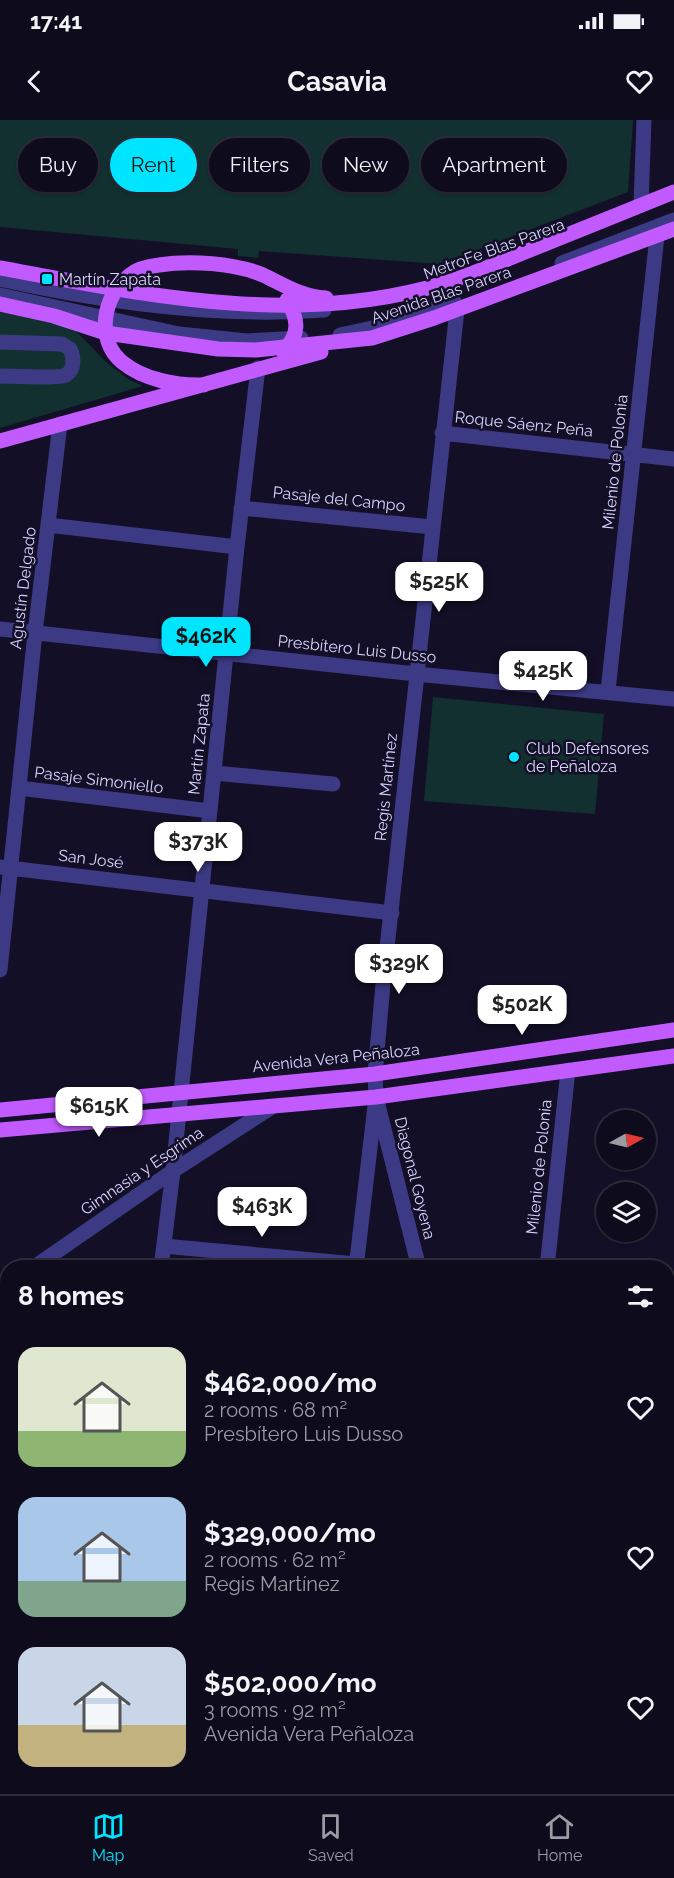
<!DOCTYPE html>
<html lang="en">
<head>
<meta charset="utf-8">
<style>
  :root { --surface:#0e0b1c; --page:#171425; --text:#f1f3f6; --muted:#9b9ba3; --line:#2e2b3b; --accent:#00e5ff }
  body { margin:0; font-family:Raleway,sans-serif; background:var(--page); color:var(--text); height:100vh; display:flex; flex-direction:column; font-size:22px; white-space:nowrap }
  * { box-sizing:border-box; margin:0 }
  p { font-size:20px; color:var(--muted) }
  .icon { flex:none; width:33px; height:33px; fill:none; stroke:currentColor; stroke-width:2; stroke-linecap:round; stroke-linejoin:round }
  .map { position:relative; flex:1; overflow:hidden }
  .panel { position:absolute; left:0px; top:1140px; width:675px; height:534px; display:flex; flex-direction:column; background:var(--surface); border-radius:24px 24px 0 0; box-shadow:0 2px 4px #0004,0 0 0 2px var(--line) }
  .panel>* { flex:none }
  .hud { position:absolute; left:18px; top:18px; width:639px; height:54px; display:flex; gap:12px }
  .needle { width:39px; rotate:82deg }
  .controls { position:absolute; left:596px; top:990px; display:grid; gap:12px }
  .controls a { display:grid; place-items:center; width:60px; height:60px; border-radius:50%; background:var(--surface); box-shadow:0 2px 4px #0004,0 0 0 2px var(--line); font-size:30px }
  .price { position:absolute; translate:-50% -51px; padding:0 14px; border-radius:12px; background:#fff; color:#222; font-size:20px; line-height:39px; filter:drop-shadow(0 2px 3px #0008) }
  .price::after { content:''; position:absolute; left:50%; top:36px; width:18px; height:14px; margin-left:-9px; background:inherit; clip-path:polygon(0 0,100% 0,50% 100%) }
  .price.on { background:var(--accent); color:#111 }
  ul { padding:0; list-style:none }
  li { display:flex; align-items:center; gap:18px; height:150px; padding:0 18px }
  li span { display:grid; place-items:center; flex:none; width:168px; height:120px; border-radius:18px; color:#555 }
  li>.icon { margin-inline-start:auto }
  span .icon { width:72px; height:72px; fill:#fffc; stroke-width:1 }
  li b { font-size:26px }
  h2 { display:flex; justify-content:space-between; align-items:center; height:72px; padding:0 18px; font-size:26px }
  .tag { padding:0 21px; border-radius:27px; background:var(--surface); box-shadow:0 2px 4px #0004,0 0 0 2px var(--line); font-size:21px; line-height:54px }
  .tag.on { background:var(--accent); color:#111 }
  .status { display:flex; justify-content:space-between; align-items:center; height:42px; padding:0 30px; background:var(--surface); direction:ltr }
  .status svg { height:16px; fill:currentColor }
  header { display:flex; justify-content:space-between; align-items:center; height:78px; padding:0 18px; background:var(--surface); font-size:27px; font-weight:700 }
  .tab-bar { display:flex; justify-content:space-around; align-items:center; height:84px; border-top:2px solid var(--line); background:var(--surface); font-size:16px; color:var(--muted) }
  .tab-bar a { display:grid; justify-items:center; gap:3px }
  .tab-bar .on { color:var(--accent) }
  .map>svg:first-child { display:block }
</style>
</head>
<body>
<div class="status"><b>17:41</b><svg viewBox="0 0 49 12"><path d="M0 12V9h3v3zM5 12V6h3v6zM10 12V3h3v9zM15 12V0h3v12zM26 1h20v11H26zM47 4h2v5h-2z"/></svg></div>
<header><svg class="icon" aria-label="back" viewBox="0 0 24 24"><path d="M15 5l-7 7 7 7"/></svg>Casavia<svg class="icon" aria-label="heart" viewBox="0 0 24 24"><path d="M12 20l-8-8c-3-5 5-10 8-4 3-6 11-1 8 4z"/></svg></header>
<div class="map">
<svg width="674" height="1674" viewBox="0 0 674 1674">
  <rect width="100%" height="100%" fill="#130f26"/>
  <path fill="#12302f" d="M 0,0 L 633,0 L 628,72 L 440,144 L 259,131 L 258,138 L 238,136 L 238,129 L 0,107 Z
    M 0,192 L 56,203 L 77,212 L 106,242 L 128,259 L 143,266 L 0,308 Z
    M 433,577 L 604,594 L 595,694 L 424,681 Z
    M 0,1294 L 7,1295 L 7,1425 L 0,1424 Z"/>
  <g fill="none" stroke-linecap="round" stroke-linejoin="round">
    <path stroke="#3d3a85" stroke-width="15" d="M 641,85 L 644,0
      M 562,143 L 674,100
      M 0,159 C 103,182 219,198 324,190
      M 0,175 L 179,214 L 247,221 L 301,218
      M 340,215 L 386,205 L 455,183
      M 0,222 L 62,224 L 70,229 C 74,237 75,249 66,255 C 59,259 11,256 0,256
      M 442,313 L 674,339
      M 241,388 L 432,407
      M 48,405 L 237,427
      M 0,509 L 416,554 L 674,579
      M 608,571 L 657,116
      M 214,653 L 333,664
      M 19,668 L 210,691
      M 0,747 L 392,793
      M 0,850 L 35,513 L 60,304
      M 378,985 L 419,1148
      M 164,1126 L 356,1144
      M 33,1148 L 173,1051 L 272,987
      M 161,1148 L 173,1051 L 237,427 L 258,248
      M 356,1148 L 376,977 L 375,954 L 383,864 L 457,190
      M 547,1148 L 568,950
      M 0,1171 L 8,1166
      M 0,1230 L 8,1231
      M 668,1301 L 674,1301
      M 668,1424 L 674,1424
      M 0,1472 L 8,1472
      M 668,1541 L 674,1542
      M 0,1586 L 8,1587
      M 536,1666 L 537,1674
      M 107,1674 L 107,1666
      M 301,1674 L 301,1666"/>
    <path stroke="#c25bff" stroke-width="15" d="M 0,148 C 148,175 297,208 445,163 C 474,154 502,141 530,130 C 578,111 626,91 674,72
      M 0,184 L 54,196 L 106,213 L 218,229 L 256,230 L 372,218 L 434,198 L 674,109
      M 283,231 C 300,215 299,200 287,180
      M 204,265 C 177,266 144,260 122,242 C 95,219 103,175 130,155 C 137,149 150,146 159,145 C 189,140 235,143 263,155 C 284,165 302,177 326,178
      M 0,321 L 321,232
      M 0,990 L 375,954 L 674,910
      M 0,1010 L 376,977 L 674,936"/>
  </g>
  <g fill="#00e5ff" stroke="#130f26" stroke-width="2">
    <rect x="41" y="153" width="12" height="12" rx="3"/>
    <circle cx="514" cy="637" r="6"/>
  </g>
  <g text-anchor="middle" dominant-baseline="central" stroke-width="5" stroke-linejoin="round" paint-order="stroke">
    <g font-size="16" fill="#d9d4ff" stroke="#130f26">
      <text transform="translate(494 129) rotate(-20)">MetroFe Blas Parera</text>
      <text transform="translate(441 175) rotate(-19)">Avenida Blas Parera</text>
      <text transform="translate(524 304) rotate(6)">Roque Sáenz Peña</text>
      <text transform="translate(615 342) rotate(-84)">Milenio de Polonia</text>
      <text transform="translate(339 379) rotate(6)">Pasaje del Campo</text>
      <text transform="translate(23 468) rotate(-83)">Agustín Delgado</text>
      <text transform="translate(357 529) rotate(6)">Presbítero Luis Dusso</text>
      <text transform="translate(199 624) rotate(-84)">Martín Zapata</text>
      <text transform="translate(99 660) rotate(7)">Pasaje Simoniello</text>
      <text transform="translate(386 667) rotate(-84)">Regis Martínez</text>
      <text transform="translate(91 739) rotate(7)">San José</text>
      <text transform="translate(336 938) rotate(-6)">Avenida Vera Peñaloza</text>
      <text transform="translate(539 1047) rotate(-84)">Milenio de Polonia</text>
      <text transform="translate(142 1051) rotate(-34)">Gimnasia y Esgrima</text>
      <text transform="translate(415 1058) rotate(76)">Diagonal Goyena</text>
    </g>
    <g font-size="16" fill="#d9d4ff" stroke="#130f26" text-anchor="start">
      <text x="59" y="159">Martín Zapata</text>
      <text x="526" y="628">Club Defensores<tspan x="526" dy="18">de Peñaloza</tspan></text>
    </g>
  </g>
</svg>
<div class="controls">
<a><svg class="needle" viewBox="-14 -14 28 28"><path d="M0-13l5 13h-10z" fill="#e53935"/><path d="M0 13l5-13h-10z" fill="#9b9ba3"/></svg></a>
<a><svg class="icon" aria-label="layers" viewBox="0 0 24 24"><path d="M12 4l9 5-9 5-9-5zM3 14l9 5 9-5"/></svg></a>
</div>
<b class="price" style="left:439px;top:493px">$525K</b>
<b class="price on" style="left:206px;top:548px">$462K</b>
<b class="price" style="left:543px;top:582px">$425K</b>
<b class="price" style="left:198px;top:753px">$373K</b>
<b class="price" style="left:399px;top:875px">$329K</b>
<b class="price" style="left:522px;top:916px">$502K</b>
<b class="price" style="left:99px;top:1018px">$615K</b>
<b class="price" style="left:262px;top:1118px">$463K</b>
<div class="hud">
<a class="tag">Buy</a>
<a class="tag on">Rent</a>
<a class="tag">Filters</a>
<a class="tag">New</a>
<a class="tag">Apartment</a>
</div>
<section class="panel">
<h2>8 homes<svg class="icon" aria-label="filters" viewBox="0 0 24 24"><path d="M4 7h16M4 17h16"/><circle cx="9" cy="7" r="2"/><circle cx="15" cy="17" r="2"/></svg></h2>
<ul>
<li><span style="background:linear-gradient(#dfe7d0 70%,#8fb573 0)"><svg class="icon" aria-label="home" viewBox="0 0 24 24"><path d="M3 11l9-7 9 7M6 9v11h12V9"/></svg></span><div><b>$462,000/mo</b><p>2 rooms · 68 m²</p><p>Presbítero Luis Dusso</p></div><svg class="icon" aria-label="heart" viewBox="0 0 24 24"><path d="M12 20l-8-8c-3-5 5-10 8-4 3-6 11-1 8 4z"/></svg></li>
<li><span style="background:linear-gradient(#a9c7e8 70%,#7fa58c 0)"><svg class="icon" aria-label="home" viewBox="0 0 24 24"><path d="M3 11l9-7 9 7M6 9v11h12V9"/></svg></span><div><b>$329,000/mo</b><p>2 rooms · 62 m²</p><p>Regis Martínez</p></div><svg class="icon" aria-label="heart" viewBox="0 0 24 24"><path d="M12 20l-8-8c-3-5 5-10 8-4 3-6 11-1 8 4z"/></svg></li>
<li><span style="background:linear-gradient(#c9d6e8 65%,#c2b280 0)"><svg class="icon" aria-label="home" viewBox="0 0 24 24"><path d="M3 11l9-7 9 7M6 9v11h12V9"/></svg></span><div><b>$502,000/mo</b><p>3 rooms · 92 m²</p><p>Avenida Vera Peñaloza</p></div><svg class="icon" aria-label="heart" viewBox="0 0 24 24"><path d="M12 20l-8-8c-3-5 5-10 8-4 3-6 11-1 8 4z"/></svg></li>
</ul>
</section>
</div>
<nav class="tab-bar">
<a class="on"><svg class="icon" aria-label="map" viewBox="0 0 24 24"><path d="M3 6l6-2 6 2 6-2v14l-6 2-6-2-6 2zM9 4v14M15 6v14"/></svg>Map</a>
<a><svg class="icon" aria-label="saved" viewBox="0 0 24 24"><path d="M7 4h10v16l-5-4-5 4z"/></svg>Saved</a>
<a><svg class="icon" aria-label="home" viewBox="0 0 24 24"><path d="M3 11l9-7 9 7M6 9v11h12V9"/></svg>Home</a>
</nav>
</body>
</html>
